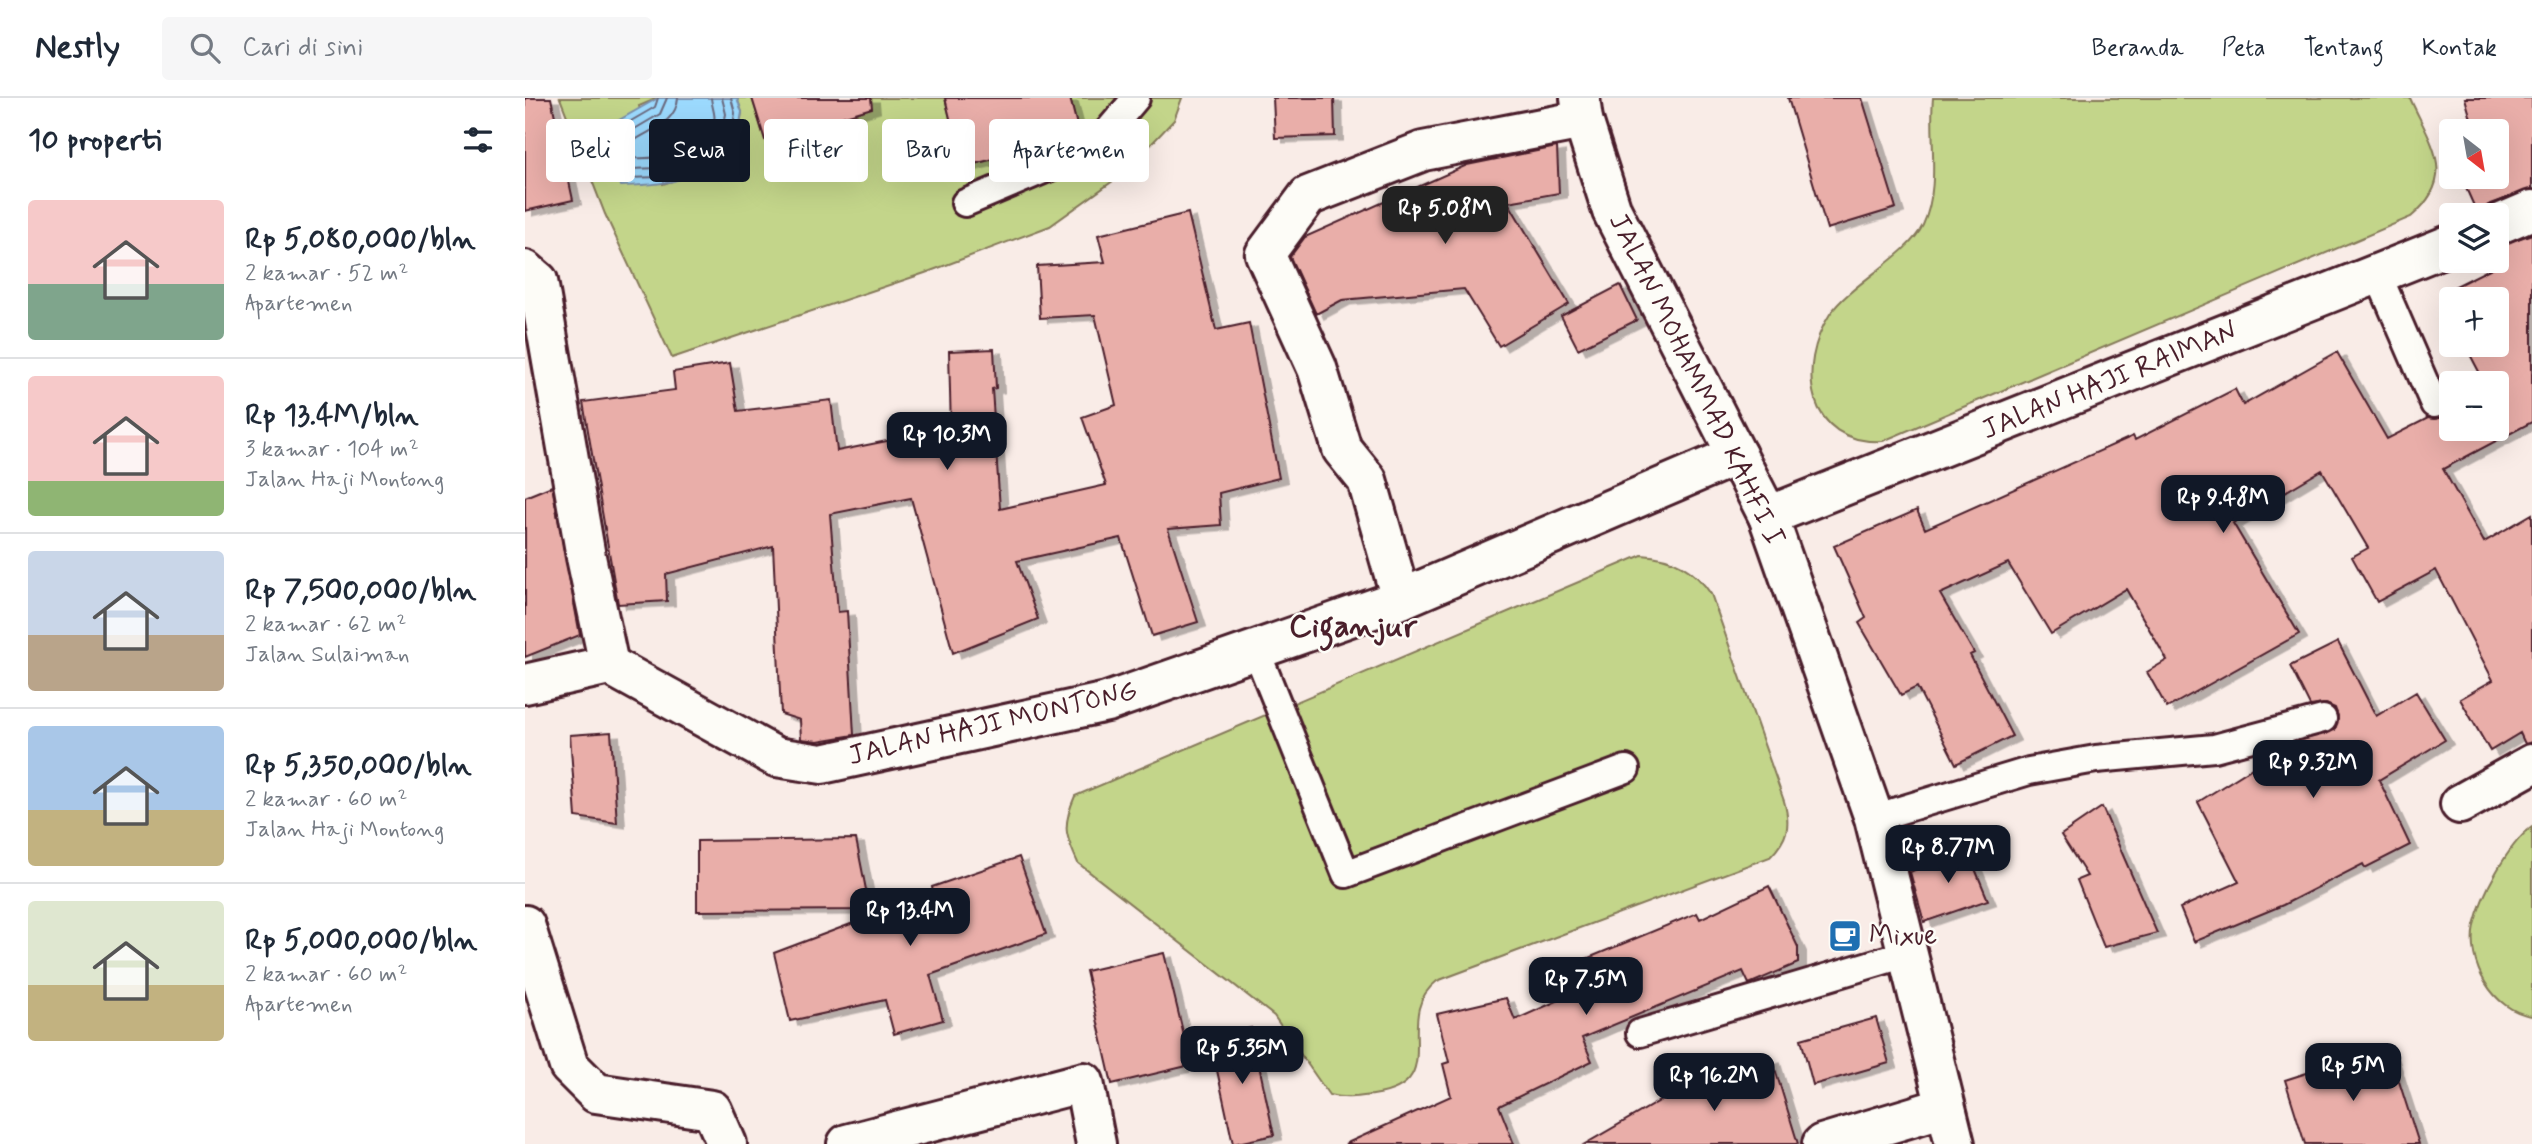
<!DOCTYPE html>
<html lang="id">
<head>
<meta charset="utf-8">
<style>
  :root { --surface:#fff; --page:#f6f6f7; --text:#1f2937; --muted:#747a83; --line:#e0e1e3; --accent:#111827 }
  body { margin:0; font-family:Mynerve,sans-serif; background:var(--page); color:var(--text); height:100vh; display:flex; flex-direction:column; font-size:26px; white-space:nowrap }
  * { box-sizing:border-box; margin:0 }
  p { font-size:23px; color:var(--muted) }
  .icon { flex:none; width:38px; height:38px; fill:none; stroke:currentColor; stroke-width:2; stroke-linecap:round; stroke-linejoin:round }
  .map { position:relative; flex:1; overflow:hidden }
  .drawer { display:flex; flex-direction:column; background:var(--surface); width:525px }
  .drawer>* { flex:none }
  .top-card { position:absolute; left:21px; top:21px; width:665px; height:63px; display:flex; gap:14px }
  .needle { width:46px; rotate:149deg }
  .fabs { position:absolute; left:1914px; top:21px; display:grid; gap:14px }
  .fabs a { display:grid; place-items:center; width:70px; height:70px; border-radius:7px; background:var(--surface); box-shadow:0 7px 28px #0002; font-size:35px }
  .price { position:absolute; translate:-50% -60px; padding:0 16px; border-radius:14px; background:var(--accent); color:#fff; font-size:23px; line-height:46px; filter:drop-shadow(0 2px 4px #0008) }
  .price::after { content:''; position:absolute; left:50%; top:42px; width:21px; height:16px; margin-left:-10px; background:inherit; clip-path:polygon(0 0,100% 0,50% 100%) }
  .price.on { background:#222; color:#fff }
  ul { padding:0; list-style:none }
  li { display:flex; align-items:center; gap:21px; height:175px; padding:0 28px }
  li+li { border-top:2px solid var(--line) }
  li span { display:grid; place-items:center; flex:none; width:196px; height:140px; border-radius:7px; color:#555 }
  li>.icon { margin-inline-start:auto }
  span .icon { width:84px; height:84px; fill:#fffc; stroke-width:1 }
  li b { font-size:30px }
  h2 { display:flex; justify-content:space-between; align-items:center; height:84px; padding:0 28px; font-size:30px }
  .tag { padding:0 24px; border-radius:7px; background:var(--surface); box-shadow:0 7px 28px #0002; font-size:24px; line-height:63px }
  .tag.on { background:var(--accent); color:#fff }
  header { display:flex; align-items:center; gap:42px; box-sizing:border-box; height:98px; padding:0 35px; background:var(--surface); border-bottom:2px solid var(--line) }
  header strong { font-size:33px }
  nav { display:flex; gap:38px; margin-inline-start:auto; font-size:24px }
  .search { width:490px; height:63px; background:var(--page); display:flex; align-items:center; gap:18px; box-sizing:border-box; padding:0 24px; border-radius:7px; color:var(--muted); font-size:26px }
  main { display:flex; flex:1; min-height:0 }
  .map>svg:first-child { display:block }
</style>
</head>
<body>
<header>
<strong>Nestly</strong>
<div class="search"><svg class="icon" aria-label="search" viewBox="0 0 24 24"><circle cx="10" cy="10" r="6"/><path d="M15 15l6 6"/></svg>Cari di sini</div>
<nav><a>Beranda</a><a>Peta</a><a>Tentang</a><a>Kontak</a></nav>
</header>
<main>
<section class="drawer">
<h2>10 properti<svg class="icon" aria-label="filters" viewBox="0 0 24 24"><path d="M4 7h16M4 17h16"/><circle cx="9" cy="7" r="2"/><circle cx="15" cy="17" r="2"/></svg></h2>
<ul>
<li><span style="background:linear-gradient(#f6c9c9 60%,#7fa58c 0)"><svg class="icon" aria-label="home" viewBox="0 0 24 24"><path d="M3 11l9-7 9 7M6 9v11h12V9"/></svg></span><div><b>Rp 5,080,000/bln</b><p>2 kamar · 52 m²</p><p>Apartemen</p></div></li>
<li><span style="background:linear-gradient(#f6c9c9 75%,#8fb573 0)"><svg class="icon" aria-label="home" viewBox="0 0 24 24"><path d="M3 11l9-7 9 7M6 9v11h12V9"/></svg></span><div><b>Rp 13.4M/bln</b><p>3 kamar · 104 m²</p><p>Jalan Haji Montong</p></div></li>
<li><span style="background:linear-gradient(#c9d6e8 60%,#b9a48a 0)"><svg class="icon" aria-label="home" viewBox="0 0 24 24"><path d="M3 11l9-7 9 7M6 9v11h12V9"/></svg></span><div><b>Rp 7,500,000/bln</b><p>2 kamar · 62 m²</p><p>Jalan Sulaiman</p></div></li>
<li><span style="background:linear-gradient(#a9c7e8 60%,#c2b280 0)"><svg class="icon" aria-label="home" viewBox="0 0 24 24"><path d="M3 11l9-7 9 7M6 9v11h12V9"/></svg></span><div><b>Rp 5,350,000/bln</b><p>2 kamar · 60 m²</p><p>Jalan Haji Montong</p></div></li>
<li><span style="background:linear-gradient(#dfe7d0 60%,#c2b280 0)"><svg class="icon" aria-label="home" viewBox="0 0 24 24"><path d="M3 11l9-7 9 7M6 9v11h12V9"/></svg></span><div><b>Rp 5,000,000/bln</b><p>2 kamar · 60 m²</p><p>Apartemen</p></div></li>
</ul>
</section>
<div class="map">
<svg width="2007" height="1046" viewBox="0 0 2007 1046">
  <defs>
    <filter id="shadow"><feDropShadow dx="8" dy="4.5" stdDeviation="0" flood-color="#0004"/></filter>
  </defs>
  <rect width="100%" height="100%" fill="#f9ece7"/>
  <filter id="ink" filterUnits="userSpaceOnUse"><feTurbulence type="fractalNoise" baseFrequency=".0143" numOctaves="2"/><feDisplacementMap in="SourceGraphic" scale="14" xChannelSelector="R" yChannelSelector="G"/><feConvolveMatrix kernelMatrix="1 2 1 2 8 2 1 2 1" color-interpolation-filters="sRGB"/></filter>
  <g filter="url(#ink)">
    <path fill="#c3d58a" stroke="#867a5a" stroke-width="2" d="M 35,0 L 133,0 L 114,8 L 138,86 L 175,74 L 212,44 L 217,14 L 212,0 L 227,0 L 240,42 L 319,19 L 313,0 L 420,0 L 437,69 L 555,40 L 545,0 L 657,0 L 649,22 L 599,75 L 525,128 L 400,175 L 147,260 L 80,116 Z
      M 1408,0 L 1885,0 C 1906,47 1934,78 1886,119 L 1358,343 C 1281,347 1271,269 1305,216 C 1324,187 1384,157 1398,127 C 1416,88 1404,42 1408,0 Z
      M 1117,457 C 1148,459 1169,471 1186,496 L 1259,703 C 1266,727 1263,741 1245,759 L 912,883 C 864,920 928,986 848,997 C 832,999 819,1001 804,997 L 749,918 L 553,765 C 540,737 537,728 550,698 Z
      M 2007,729 L 2007,918 C 1968,913 1941,865 1949,827 C 1956,798 1983,746 2007,729 Z"/>
    <path fill="#9cdafe" stroke="#7b8faa" stroke-width="2" d="M 133,0 L 212,0 L 217,14 L 212,44 C 167,82 156,86 96,88 L 80,67 L 80,30 Z"/>
    <g fill="none" stroke-linecap="round" stroke-linejoin="round">
      <path stroke="#6b6a7f" stroke-width="2" d="M 133,0 L 130,9 L 87,34 L 87,64 L 100,80 L 137,79 L 172,68 L 206,40 L 210,15 L 206,0
        M 142,0 L 135,16 L 96,39 L 96,61 L 104,71 L 136,70 L 168,60 L 197,35 L 201,16 L 197,0
        M 153,0 C 151,26 125,31 107,44 L 108,60 C 132,62 178,52 188,28 C 192,18 187,10 186,0"/>
    </g>
    <path fill="#e9aea9" stroke="#4a1f2b" stroke-width="2" filter="url(#shadow)" d="M 0,0 L 26,0 L 48,102 L 0,113 Z
      M 227,0 L 346,0 L 347,10 L 240,42 Z
      M 420,0 L 545,0 L 555,39 L 437,69 Z
      M 748,0 L 809,0 L 810,38 L 750,40 Z
      M 1263,0 L 1337,0 L 1371,110 L 1302,131 Z
      M 1940,0 L 2007,0 L 2007,91 L 1963,107 L 1953,117 L 1936,79 L 1972,79 L 1972,33 L 1927,33 L 1927,58 L 1917,34 L 1946,21 Z
      M 1032,49 L 1034,95 L 983,104 L 1044,206 L 974,248 L 939,191 L 817,202 L 791,216 L 765,159 L 780,139 L 942,67 Z
      M 663,115 L 691,232 L 724,225 L 754,380 L 694,395 L 696,427 L 643,431 L 673,524 L 627,538 L 596,440 L 492,463 L 513,521 L 428,555 L 386,400 L 305,416 L 313,514 L 322,513 L 329,637 L 293,643 L 276,641 L 275,622 L 256,616 L 248,448 L 141,476 L 142,503 L 93,506 L 58,304 L 150,292 L 148,274 L 205,265 L 213,313 L 306,302 L 312,353 L 387,338 L 387,333 L 426,332 L 424,253 L 469,251 L 471,290 L 467,291 L 475,411 L 581,387 L 557,319 L 591,307 L 570,217 L 515,220 L 512,168 L 580,164 L 573,137 Z
      M 2007,136 L 2007,324 L 1918,371 L 1959,444 L 2007,416 L 2007,644 L 2000,646 L 1995,635 L 1965,653 L 1935,601 L 1968,582 L 1911,472 L 1852,504 L 1827,459 L 1843,450 L 1797,372 L 1708,425 L 1774,536 L 1642,610 L 1622,574 L 1642,562 L 1601,491 L 1526,536 L 1483,465 L 1415,496 L 1449,555 L 1445,557 L 1487,638 L 1431,666 L 1392,589 L 1376,597 L 1334,525 L 1341,520 L 1309,448 L 1392,412 L 1400,431 L 1608,338 L 1610,342 L 1710,291 L 1718,307 L 1812,254 L 1862,341 L 1903,320 L 1916,320 L 1927,307 L 1927,331 L 1972,331 L 1972,285 L 1960,285 L 1940,247 L 1972,247 L 1972,201 L 1927,201 L 1927,219 L 1915,196 L 1973,167 L 1972,148 Z
      M 1095,187 L 1112,222 L 1053,251 L 1036,218 Z
      M 27,388 L 55,537 L 0,559 L 0,399 Z
      M 1813,544 L 1851,618 L 1891,594 L 1920,642 L 1854,682 L 1885,747 L 1840,770 L 1838,766 L 1758,807 L 1669,844 L 1655,810 L 1714,784 L 1673,704 L 1767,645 L 1810,632 L 1813,618 L 1810,610 L 1801,606 L 1785,608 L 1765,568 Z
      M 86,634 L 92,725 L 51,719 L 45,637 Z
      M 1577,709 L 1632,835 L 1579,849 L 1552,782 L 1562,778 L 1536,737 Z
      M 331,741 L 345,812 L 172,813 L 172,743 Z
      M 1441,749 L 1463,802 L 1399,824 L 1385,774 Z
      M 494,759 L 521,836 L 405,877 L 418,922 L 369,936 L 360,902 L 265,923 L 249,855 L 408,795 L 407,789 Z
      M 1244,788 L 1273,849 L 1273,865 L 1224,886 L 1218,873 L 1057,940 L 1067,963 L 974,1008 L 989,1046 L 820,1046 L 926,998 L 918,966 L 924,964 L 912,916 L 981,900 L 990,922 L 1061,890 L 1051,865 L 1172,815 L 1175,821 Z
      M 639,855 L 666,967 L 587,986 L 561,873 Z
      M 1351,920 L 1364,965 L 1288,987 L 1276,941 Z
      M 726,930 L 749,1037 L 708,1046 L 685,940 Z
      M 1863,949 L 1894,1046 L 1780,1046 L 1760,982 Z
      M 1247,961 L 1273,1046 L 1060,1046 L 1164,986 Z"/>
    <g fill="none" stroke-linecap="round" stroke-linejoin="round">
      <defs>
        <path id="service" d="M 440,105 L 568,51 L 611,0
          M 1853,177 L 1909,306
          M 731,552 L 821,776 L 1101,671
          M 1349,720 L 1504,673 L 1571,661 L 1689,650 L 1798,621
          M 1115,935 L 1381,856"/>
        <path id="minor" d="M 1972,127 L 2007,112
          M 0,172 L 13,183 L 61,459 L 84,567
          M 1243,418 L 1927,146
          M 876,501 L 842,382 L 817,351 L 792,270 L 740,156 L 783,98 L 898,53 L 1058,22
          M 1935,706 L 2007,666
          M 0,827 L 44,968 L 71,995 L 187,1012 L 202,1046
          M 322,1046 L 559,984 L 571,1046
          M 1297,1046 L 1420,1009"/>
        <path id="tertiary" d="M 0,586 L 84,567 L 251,659 L 297,666 L 582,604 L 876,501 L 1212,357"/>
        <path id="secondary" d="M 1055,0 L 1058,22 L 1087,113 L 1243,418 L 1349,720 L 1430,1046"/>
      </defs>
      <use href="#service" stroke="#4a1f2b" stroke-width="32"/>
      <use href="#minor" stroke="#4a1f2b" stroke-width="44"/>
      <use href="#tertiary" stroke="#4a1f2b" stroke-width="44"/>
      <use href="#secondary" stroke="#4a1f2b" stroke-width="44"/>
      <use href="#service" stroke="#fdfcf7" stroke-width="26"/>
      <use href="#minor" stroke="#fdfcf7" stroke-width="38"/>
      <use href="#tertiary" stroke="#fdfcf7" stroke-width="38"/>
      <use href="#secondary" stroke="#fdfcf7" stroke-width="38"/>
    </g>
  </g>
  <defs>
    <symbol id="cafe-square" viewBox="-11 -11 22 22"><rect x="-9" y="-9" width="18" height="18" rx="4" fill="#1f6fb2" stroke="#fdfcf7"/><path d="M-5.5-4.5H6V0H3Q3 3.5 0 3.5H-2.5Q-5.5 3.5-5.5 0ZM3-3.2v2h1.7v-2ZM-6 4.5H4V6H-6Z" fill="#fff"/></symbol>
  </defs>
  <g fill-rule="evenodd">
    <use href="#cafe-square" x="1301" y="819" width="38" height="38"/>
  </g>
  <g text-anchor="middle" dominant-baseline="central" stroke-width="5" stroke-linejoin="round" paint-order="stroke">
    <g font-size="28" fill="#4a1f2b" stroke="#fdfcf7">
      <text transform="translate(1171 282) rotate(64)">JALAN MOHAMMAD KAHFI I</text>
      <text transform="translate(1585 283) rotate(-22)">JALAN HAJI RAIMAN</text>
      <text transform="translate(468 626) rotate(-13)">JALAN HAJI MONTONG</text>
    </g>
    <g font-size="28" fill="#4a1f2b" stroke="#fdfcf7" text-anchor="start">
      <text x="1344" y="838">Mixue</text>
    </g>
    <g font-size="32" font-weight="bold" fill="#4a1f2b" stroke="#fdfcf7">
      <text x="828" y="529">Ciganjur</text>
    </g>
  </g>
</svg>
<div class="fabs">
<a><svg class="needle" viewBox="-14 -14 28 28"><path d="M0-13l5 13h-10z" fill="#e53935"/><path d="M0 13l5-13h-10z" fill="#747a83"/></svg></a>
<a><svg class="icon" aria-label="layers" viewBox="0 0 24 24"><path d="M12 4l9 5-9 5-9-5zM3 14l9 5 9-5"/></svg></a>
<a>+</a>
<a>−</a>
</div>
<b class="price on" style="left:920px;top:148px">Rp 5.08M</b>
<b class="price" style="left:422px;top:374px">Rp 10.3M</b>
<b class="price" style="left:1698px;top:437px">Rp 9.48M</b>
<b class="price" style="left:1788px;top:702px">Rp 9.32M</b>
<b class="price" style="left:1423px;top:787px">Rp 8.77M</b>
<b class="price" style="left:385px;top:850px">Rp 13.4M</b>
<b class="price" style="left:1061px;top:919px">Rp 7.5M</b>
<b class="price" style="left:717px;top:988px">Rp 5.35M</b>
<b class="price" style="left:1828px;top:1005px">Rp 5M</b>
<b class="price" style="left:1189px;top:1015px">Rp 16.2M</b>
<div class="top-card">
<a class="tag">Beli</a>
<a class="tag on">Sewa</a>
<a class="tag">Filter</a>
<a class="tag">Baru</a>
<a class="tag">Apartemen</a>
</div>
</div>
</main>
</body>
</html>
